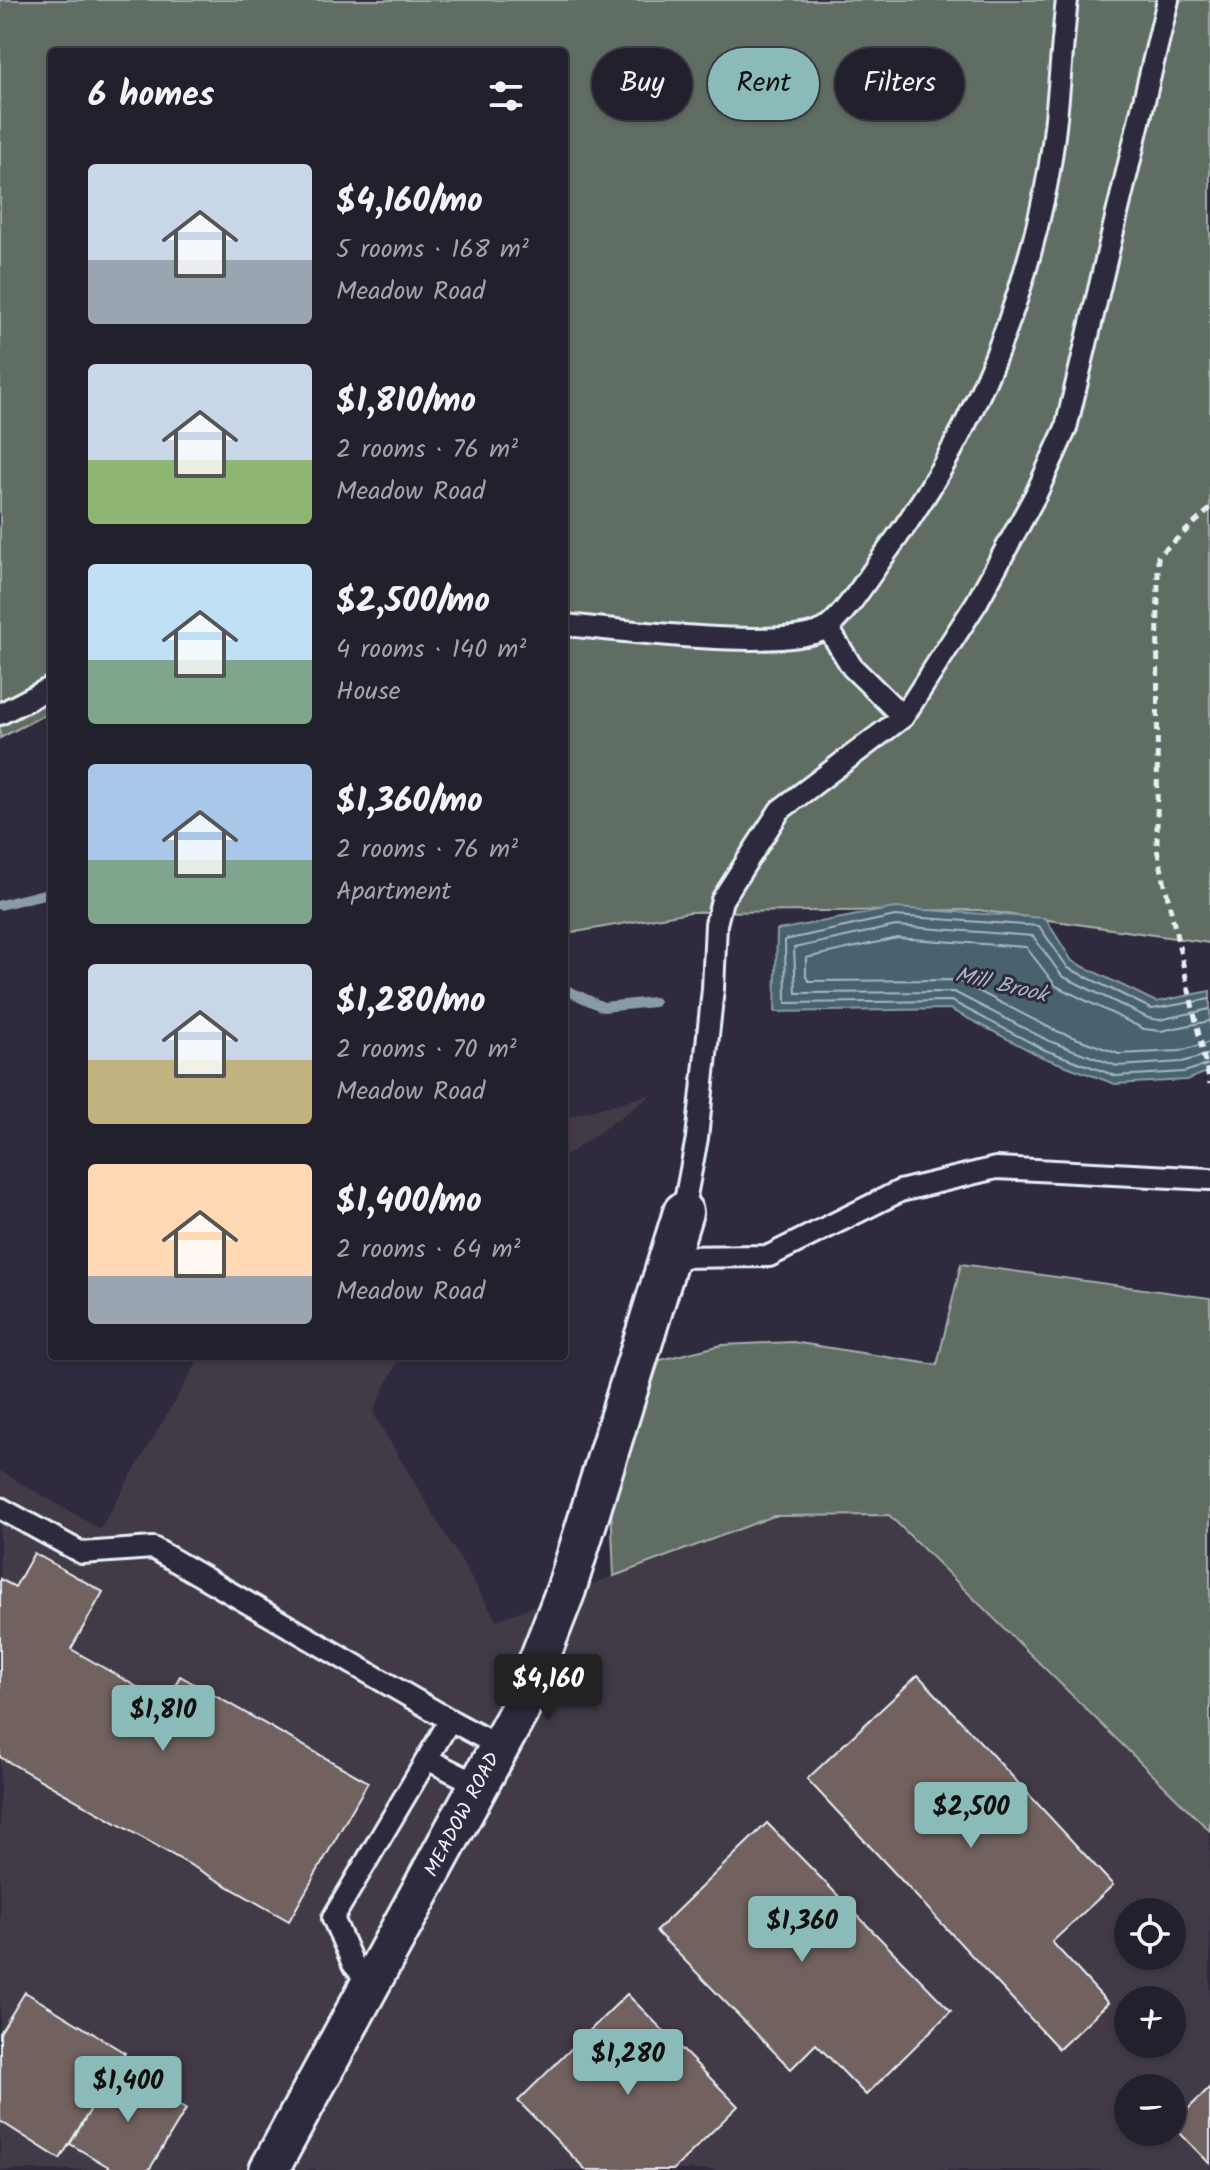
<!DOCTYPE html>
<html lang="en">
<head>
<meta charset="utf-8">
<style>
  :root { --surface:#23202e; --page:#2f2d3a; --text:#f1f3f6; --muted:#a3a3aa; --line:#403e4a; --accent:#8bbbb9 }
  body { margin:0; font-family:Kalam,sans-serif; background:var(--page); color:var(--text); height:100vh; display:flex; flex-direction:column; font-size:30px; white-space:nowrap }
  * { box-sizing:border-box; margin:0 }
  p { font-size:26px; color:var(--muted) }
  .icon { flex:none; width:44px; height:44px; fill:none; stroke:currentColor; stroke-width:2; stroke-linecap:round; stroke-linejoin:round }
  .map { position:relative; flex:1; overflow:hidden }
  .drawer { position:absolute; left:48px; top:48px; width:520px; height:1312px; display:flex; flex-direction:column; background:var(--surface); border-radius:8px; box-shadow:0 2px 6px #0004,0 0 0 2px var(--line) }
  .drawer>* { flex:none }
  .banner { position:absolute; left:592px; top:48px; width:498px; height:72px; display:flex; gap:16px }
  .tools { position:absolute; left:1114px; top:1898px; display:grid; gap:16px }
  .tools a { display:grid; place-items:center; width:72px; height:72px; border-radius:50%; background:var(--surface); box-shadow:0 2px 6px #0004,0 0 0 2px var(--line); font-size:40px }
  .price { position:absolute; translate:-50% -68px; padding:0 18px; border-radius:8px; background:var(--accent); color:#111; font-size:26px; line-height:52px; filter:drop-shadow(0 2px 4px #0008) }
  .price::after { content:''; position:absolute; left:50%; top:48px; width:24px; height:18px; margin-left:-12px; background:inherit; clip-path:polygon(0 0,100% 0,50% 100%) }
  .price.active { background:#222; color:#fff }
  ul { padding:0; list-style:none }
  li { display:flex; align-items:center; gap:24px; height:200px; padding:0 40px }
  li span { display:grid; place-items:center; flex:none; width:224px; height:160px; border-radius:8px; color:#555 }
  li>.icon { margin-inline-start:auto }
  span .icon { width:96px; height:96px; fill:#fffc; stroke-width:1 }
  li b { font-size:34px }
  h2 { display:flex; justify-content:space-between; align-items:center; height:96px; padding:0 40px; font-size:34px }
  .chip { padding:0 28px; border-radius:36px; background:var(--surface); box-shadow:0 2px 6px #0004,0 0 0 2px var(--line); font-size:28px; line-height:72px }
  .chip.active { background:var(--accent); color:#111 }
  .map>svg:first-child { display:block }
</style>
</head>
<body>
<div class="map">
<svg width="1210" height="2170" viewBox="0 0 1210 2170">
  <rect width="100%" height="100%" fill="#2f2a3d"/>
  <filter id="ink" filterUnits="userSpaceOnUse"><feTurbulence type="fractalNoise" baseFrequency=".0125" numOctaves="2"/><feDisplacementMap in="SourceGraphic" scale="16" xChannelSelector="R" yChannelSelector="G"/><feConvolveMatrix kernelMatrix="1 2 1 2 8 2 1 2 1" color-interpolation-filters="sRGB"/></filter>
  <g filter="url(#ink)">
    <path fill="#433b47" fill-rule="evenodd" d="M 653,1094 L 564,1157 L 564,1118 Z
      M 201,1356 L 400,1356 L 373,1413 L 496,1620 L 774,1516 L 889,1515 L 1210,1831 L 1210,2170 L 0,2170 L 0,1471 L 100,1529 ZM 1128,1912 L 1172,1912 L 1172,1956 L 1128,1956 ZM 1128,2000 L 1172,2000 L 1172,2044 L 1128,2044 ZM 1128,2088 L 1172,2088 L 1172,2132 L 1128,2132 Z"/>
    <path fill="#616d62" stroke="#a4afad" stroke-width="2" d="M 0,0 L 1210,0 L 1210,943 L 978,910 L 690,912 L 564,934 L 564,52 L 52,52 L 52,711 L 0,738 Z
      M 961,1264 L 1210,1298 L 1210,1831 L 889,1515 L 774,1516 L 614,1576 L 611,1505 L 660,1360 L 722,1345 L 793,1342 L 937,1365 Z"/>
    <path fill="#496270" stroke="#899ba6" stroke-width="2" d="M 895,908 L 1045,918 L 1072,961 L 1156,1002 L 1210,991 L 1210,1071 L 1186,1080 L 1115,1084 L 1042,1057 L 950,1009 L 775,1012 L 777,930 Z"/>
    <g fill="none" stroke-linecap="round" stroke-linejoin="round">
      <path stroke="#a8b8c2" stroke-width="2" d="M 1210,999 L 1152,1009 L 1068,968 L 1039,926 L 895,916 L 785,940 L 786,1003 L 951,1001 L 1045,1050 L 1116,1076 L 1184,1072 L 1210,1064
        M 1210,1009 L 1159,1020 L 1148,1018 L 1062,976 L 1033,936 L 896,926 L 794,948 L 796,993 L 954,992 L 1049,1041 L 1117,1066 L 1182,1062 L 1210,1054
        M 1210,1021 L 1161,1031 L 1144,1029 L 1056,986 L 1026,947 L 897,938 L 806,958 L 806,977 L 809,981 L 957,980 L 1054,1030 L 1119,1054 L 1180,1051 L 1210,1042"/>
      <path stroke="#899ba6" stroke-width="10" d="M 0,905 L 52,892
        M 564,989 L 603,1007 L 654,1002"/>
    </g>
    <path fill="#72625f" stroke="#e8f1f8" stroke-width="2" d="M 34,1553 L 103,1592 L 71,1649 L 165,1703 L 180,1676 L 368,1782 L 289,1921 L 0,1757 L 0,1579 L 15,1587 Z
      M 918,1675 L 1113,1885 L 1052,1942 L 1108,2003 L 1059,2049 L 807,1779 Z
      M 767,1823 L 951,2011 L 866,2095 L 816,2044 L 791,2069 L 656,1931 Z
      M 25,1992 L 125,2053 L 60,2159 L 0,2121 L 0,2033 Z
      M 627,1994 L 738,2106 L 673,2170 L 586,2170 L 518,2101 Z
      M 116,2067 L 186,2109 L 149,2170 L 114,2170 L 70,2144 Z
      M 1210,2087 L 1210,2164 L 1172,2125 Z"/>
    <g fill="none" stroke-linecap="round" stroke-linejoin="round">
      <defs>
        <path id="service" d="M 564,625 C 614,629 793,653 828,627 C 846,614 873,570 888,550 C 968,442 1019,319 1046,187 C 1058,126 1060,62 1067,0
          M 828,628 L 852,667 L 903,717
          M 0,714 L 52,687
          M 683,1212 L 697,1138 L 713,989 L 716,924 L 722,900 L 780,810 L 903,717 L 977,602 L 1036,494 L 1066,428 L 1168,0
          M 669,1257 L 769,1256 L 900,1191 L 996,1168 L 1210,1179
          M 0,1508 L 82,1553 L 153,1548 L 450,1720
          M 427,1759 L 479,1785
          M 371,1985 L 353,1964 L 333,1918 L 450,1720 L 500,1747"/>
        <path id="minor" d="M 269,2170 L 519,1711 L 566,1590 L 683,1212"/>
      </defs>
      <use href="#service" stroke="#e8f1f8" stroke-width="26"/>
      <use href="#minor" stroke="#e8f1f8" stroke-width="44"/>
      <path stroke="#e8f1f8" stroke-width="5" stroke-dasharray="8 6" stroke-linecap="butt" d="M 1210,509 L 1158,556 L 1157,849 L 1210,1084"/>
      <use href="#service" stroke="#2f2a3d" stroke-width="20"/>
      <use href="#minor" stroke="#2f2a3d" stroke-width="38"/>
    </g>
  </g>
  <g text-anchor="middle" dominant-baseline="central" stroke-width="6" stroke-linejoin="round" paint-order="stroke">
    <g font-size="20" fill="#e8f1f8" stroke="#2f2a3d">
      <text transform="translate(463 1815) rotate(-62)">MEADOW ROAD</text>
    </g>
    <g font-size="22" font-style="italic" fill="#a8b8c2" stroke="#2f2a3d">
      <text transform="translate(1001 986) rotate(13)">Mill Brook</text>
    </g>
  </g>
</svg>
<div class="tools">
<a><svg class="icon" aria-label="locate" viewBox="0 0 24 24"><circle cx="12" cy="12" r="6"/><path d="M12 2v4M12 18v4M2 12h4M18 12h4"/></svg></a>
<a>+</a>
<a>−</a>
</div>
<b class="price active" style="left:548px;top:1722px">$4,160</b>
<b class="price" style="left:163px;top:1753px">$1,810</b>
<b class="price" style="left:971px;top:1850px">$2,500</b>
<b class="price" style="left:802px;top:1964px">$1,360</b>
<b class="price" style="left:628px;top:2097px">$1,280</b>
<b class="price" style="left:128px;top:2124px">$1,400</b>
<div class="banner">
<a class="chip">Buy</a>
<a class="chip active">Rent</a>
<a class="chip">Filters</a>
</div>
<section class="drawer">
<h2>6 homes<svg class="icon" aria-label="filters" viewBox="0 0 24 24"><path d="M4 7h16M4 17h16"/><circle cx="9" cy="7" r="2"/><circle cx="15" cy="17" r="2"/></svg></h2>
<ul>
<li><span style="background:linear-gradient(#c9d6e8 60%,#9aa5b1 0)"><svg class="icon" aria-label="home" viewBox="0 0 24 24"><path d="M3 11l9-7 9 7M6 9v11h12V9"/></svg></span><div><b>$4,160/mo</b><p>5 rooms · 168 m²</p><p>Meadow Road</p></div></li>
<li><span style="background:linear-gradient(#c9d6e8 60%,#8fb573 0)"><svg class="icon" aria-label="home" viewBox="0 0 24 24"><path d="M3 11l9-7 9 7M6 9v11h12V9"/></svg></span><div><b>$1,810/mo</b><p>2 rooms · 76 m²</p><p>Meadow Road</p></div></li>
<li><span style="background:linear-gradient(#bfe0f5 60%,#7fa58c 0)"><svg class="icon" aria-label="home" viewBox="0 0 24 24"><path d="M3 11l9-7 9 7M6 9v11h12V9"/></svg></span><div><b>$2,500/mo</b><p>4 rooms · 140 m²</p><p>House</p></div></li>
<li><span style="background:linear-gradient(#a9c7e8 60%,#7fa58c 0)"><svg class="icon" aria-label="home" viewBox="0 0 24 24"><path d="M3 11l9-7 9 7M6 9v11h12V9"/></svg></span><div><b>$1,360/mo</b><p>2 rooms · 76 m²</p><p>Apartment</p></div></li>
<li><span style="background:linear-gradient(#c9d6e8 60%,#c2b280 0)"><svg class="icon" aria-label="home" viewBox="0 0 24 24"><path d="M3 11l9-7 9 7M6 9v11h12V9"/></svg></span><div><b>$1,280/mo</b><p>2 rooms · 70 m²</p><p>Meadow Road</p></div></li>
<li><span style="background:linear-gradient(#ffd9b3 70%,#9aa5b1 0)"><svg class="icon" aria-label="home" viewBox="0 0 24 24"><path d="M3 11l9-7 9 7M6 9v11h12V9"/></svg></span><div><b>$1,400/mo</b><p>2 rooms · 64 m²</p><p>Meadow Road</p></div></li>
</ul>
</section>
</div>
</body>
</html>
